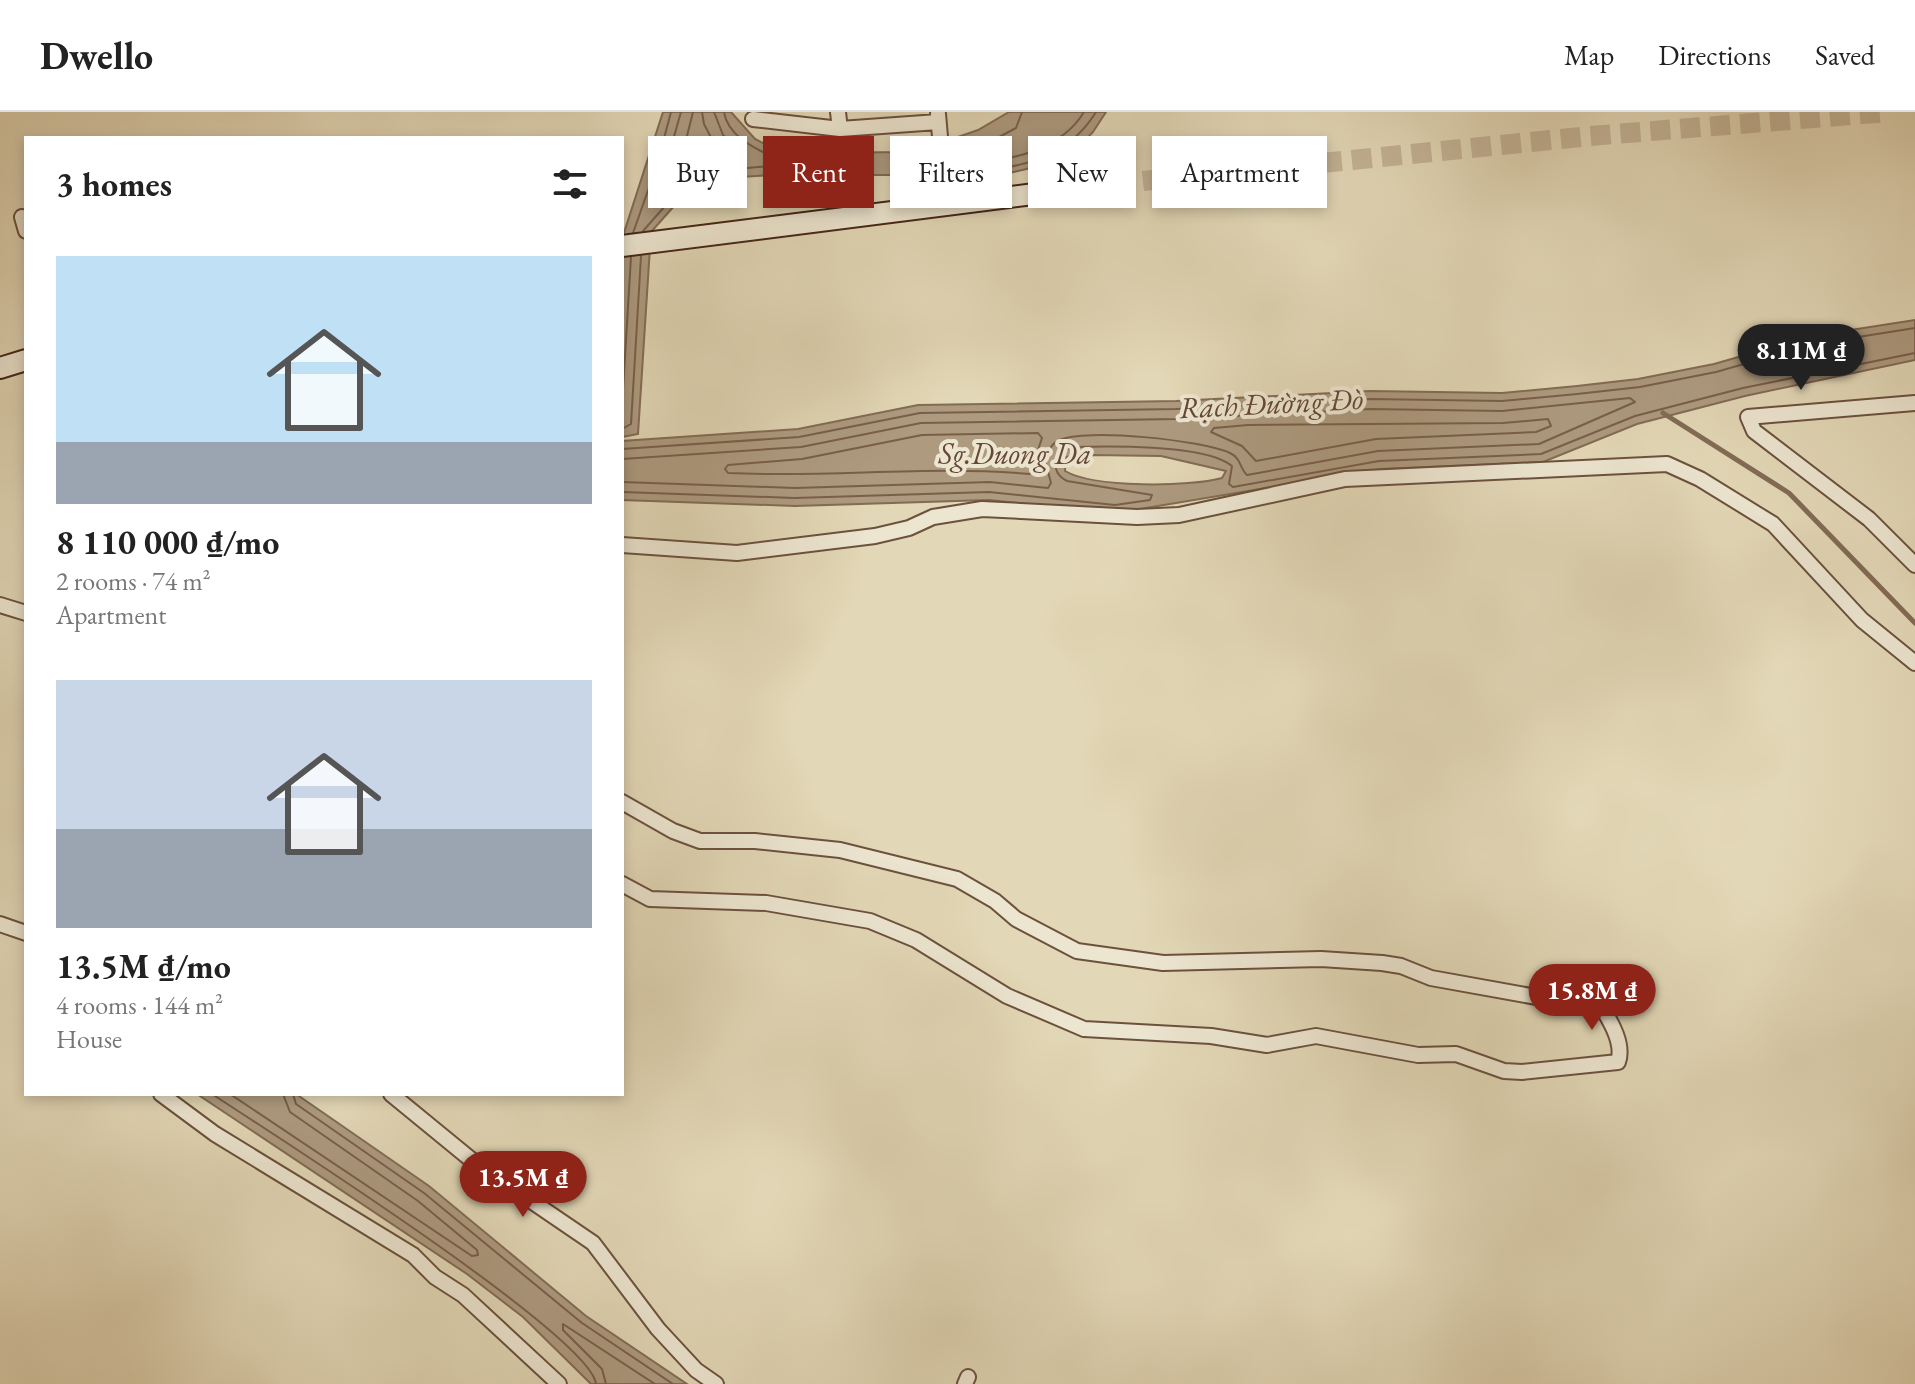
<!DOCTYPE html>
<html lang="en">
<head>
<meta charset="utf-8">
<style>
  :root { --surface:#fff; --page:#f6f6f6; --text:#222; --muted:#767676; --line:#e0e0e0; --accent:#8f2418 }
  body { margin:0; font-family:"EB Garamond",serif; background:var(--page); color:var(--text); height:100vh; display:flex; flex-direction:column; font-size:30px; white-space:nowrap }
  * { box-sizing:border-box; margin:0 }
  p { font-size:26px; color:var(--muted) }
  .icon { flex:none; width:44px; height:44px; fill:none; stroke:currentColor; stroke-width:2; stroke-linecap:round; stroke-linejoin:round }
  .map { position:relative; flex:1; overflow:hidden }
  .details { position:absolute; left:24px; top:24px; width:600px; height:960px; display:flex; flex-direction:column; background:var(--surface); border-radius:0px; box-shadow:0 4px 12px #0003 }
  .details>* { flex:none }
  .guide { position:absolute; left:648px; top:24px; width:760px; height:72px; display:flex; gap:16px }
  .price { position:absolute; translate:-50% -68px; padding:0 18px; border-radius:28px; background:var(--accent); color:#fff; font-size:26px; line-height:52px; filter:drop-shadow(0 2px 4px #0008) }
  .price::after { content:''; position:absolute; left:50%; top:48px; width:24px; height:18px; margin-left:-12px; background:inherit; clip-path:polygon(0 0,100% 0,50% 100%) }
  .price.current { background:#222; color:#fff }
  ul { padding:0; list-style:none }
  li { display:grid; align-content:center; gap:16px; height:424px; padding:0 32px }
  li span { display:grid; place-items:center; height:248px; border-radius:0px; color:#555 }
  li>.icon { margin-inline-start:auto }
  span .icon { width:144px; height:144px; fill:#fffc; stroke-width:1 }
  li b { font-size:34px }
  h2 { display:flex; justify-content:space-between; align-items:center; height:96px; padding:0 32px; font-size:34px }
  .tag { padding:0 28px; border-radius:0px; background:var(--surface); box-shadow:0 4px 12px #0003; font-size:28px; line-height:72px }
  .tag.current { background:var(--accent); color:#fff }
  header { display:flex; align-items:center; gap:48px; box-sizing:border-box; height:112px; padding:0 40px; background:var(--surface); border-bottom:2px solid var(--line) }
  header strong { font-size:38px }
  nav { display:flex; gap:44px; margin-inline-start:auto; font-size:28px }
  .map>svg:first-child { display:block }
</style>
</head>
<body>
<header>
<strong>Dwello</strong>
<nav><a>Map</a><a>Directions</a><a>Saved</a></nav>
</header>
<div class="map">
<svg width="1915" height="1272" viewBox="0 0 1915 1272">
  <rect width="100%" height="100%" fill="#e2d7b6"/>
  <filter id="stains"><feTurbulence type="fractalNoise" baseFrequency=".0025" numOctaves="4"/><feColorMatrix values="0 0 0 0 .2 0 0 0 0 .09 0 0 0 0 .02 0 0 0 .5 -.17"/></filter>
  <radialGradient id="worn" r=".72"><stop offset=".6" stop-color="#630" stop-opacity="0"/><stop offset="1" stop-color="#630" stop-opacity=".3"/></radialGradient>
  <path fill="#ad9a7f" stroke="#836b55" stroke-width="2" fill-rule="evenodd" d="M 663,0 L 731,0 L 755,27 L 783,41 L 915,40 L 978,18 L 1009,0 L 1106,0 L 1093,20 L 1073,41 L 1052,51 L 1001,63 L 771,63 L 725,66 L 691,75 L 651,120 L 638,322 L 622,325 L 622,127 Z
    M 1915,208 L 1915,248 L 1745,284 L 1637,312 L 1543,350 L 1380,357 L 1116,401 L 989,388 L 795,394 L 622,388 L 622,329 L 798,317 L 918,293 L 1176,289 L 1370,279 L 1502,281 L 1577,274 L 1638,267 L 1714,252 L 1812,224 ZM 1091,343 L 1161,344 L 1226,359 L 1222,366 C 1190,375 1094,376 1065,359 L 1066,345 Z
    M 197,982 L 296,982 L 429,1074 L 586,1204 L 687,1272 L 591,1272 L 523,1205 L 467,1162 Z"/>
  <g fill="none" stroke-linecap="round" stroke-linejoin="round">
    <path stroke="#795f4a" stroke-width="2" d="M 681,0 L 662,67 L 665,72 L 686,58 L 742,45 L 742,40 L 723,23 L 714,0
      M 693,0 L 683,40 L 687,45 L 716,35 L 704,12 L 702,0
      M 1022,0 L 1016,16 L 971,40 L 970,46 C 1010,53 1063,35 1084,0
      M 952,58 C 1008,60 1065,51 1096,0
      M 643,119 L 688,68 L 725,58 L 780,53 L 779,48 C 759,38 728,26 724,0
      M 633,121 L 657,53 L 671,0
      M 622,294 L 631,145
      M 1548,307 L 1551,314 L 1536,320 L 1376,327 L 1256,349 L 1242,334 L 1211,320 L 1214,316 L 1248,313 L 1503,311 Z
      M 622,317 L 631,312 L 641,144
      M 1038,321 L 1042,326 L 1030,362 C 930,353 829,366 728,361 L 725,357 L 728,353 L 802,347 L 922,323 Z
      M 622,337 L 799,325 L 920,301 L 1176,297 L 1370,287 L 1502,289 L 1577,282 L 1640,275 L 1716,260 L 1814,232 L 1915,216
      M 622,347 L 801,335 L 921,311 L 1177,307 L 1370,297 L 1502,299 L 1630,286 L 1635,290 L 1539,332 L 1378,339 L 1247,363 C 1240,357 1241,346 1230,341 C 1202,328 1086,316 1059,328 C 1051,332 1048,340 1045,348 L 1051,371 L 1048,376 L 990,370 L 795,376 L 622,370
      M 622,380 L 795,386 L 989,380 L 1115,393 L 1150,388 L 1152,383 L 1067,369 C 1055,363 1052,352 1060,340 L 1072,335 C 1108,334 1205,332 1232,354 L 1229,372 L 1233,375 L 1379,349 L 1541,342 L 1635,304 L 1743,276 L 1915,241
      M 212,982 C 268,1019 591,1224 596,1272
      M 230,982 L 472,1144 L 478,1143 L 477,1138 L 418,1089 L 290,1000 L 283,982
      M 293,982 L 296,992 L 424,1081 L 582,1211 L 673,1272
      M 606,1272 L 602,1257 L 563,1218 L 563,1212 L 655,1272"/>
    <path stroke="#836b55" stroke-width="5" d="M 1663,301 L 1789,381 L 1915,511"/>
    <path stroke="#c3b396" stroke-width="20" stroke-dasharray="20 10" stroke-linecap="butt" d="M 1113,72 L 1590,24 L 1889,0"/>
    <defs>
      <path id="minor" d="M 838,0 L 840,17 L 938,10
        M 938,2 L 946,93
        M 753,7 L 840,17
        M 22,105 L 26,119
        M 1915,291 L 1748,305 L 1754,319 L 1869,407 L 1915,453
        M 622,433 L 737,441 L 875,424 L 909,416 L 933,405 L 982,397 L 1137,405 L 1179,403 L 1345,367 L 1667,352 L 1700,367 L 1773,412 L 1862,508 L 1915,551
        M 0,493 L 26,501
        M 622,690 L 673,719 L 700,729 L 755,729 L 840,738 L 957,767 L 995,789 L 1016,807 L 1077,839 L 1163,851 L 1321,847 L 1382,851 L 1401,854 L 1431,866 L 1603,897 C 1612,912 1624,933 1618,950 L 1522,960 L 1504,959 L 1456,942 L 1418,943 L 1316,924 L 1267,933 L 1211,924 L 1084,917 L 1007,884 L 916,828 L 870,809 L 766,791 L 650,787 L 622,772
        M 0,812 L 26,821
        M 161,982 L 215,1022 L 413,1143 L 435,1165 L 463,1183 L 559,1272
        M 391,982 L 474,1050 L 593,1131 L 658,1217 L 696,1258 L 716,1272
        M 965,1272 L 968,1265"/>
      <path id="secondary" d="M 622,134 L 1113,72
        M 0,256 L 26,248"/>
    </defs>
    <use href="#minor" stroke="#6c513d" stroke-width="18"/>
    <use href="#secondary" stroke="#452415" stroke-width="24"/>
    <use href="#minor" stroke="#ece5d0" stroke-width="14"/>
    <use href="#secondary" stroke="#ece5d0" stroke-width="20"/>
  </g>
  <g text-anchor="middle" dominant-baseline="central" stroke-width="8" stroke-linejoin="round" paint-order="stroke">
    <g font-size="30" font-style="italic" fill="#644735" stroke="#ece5d0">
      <text transform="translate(1271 291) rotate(-3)">Rạch Đường Đò</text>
      <text x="1015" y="341">Sg.Duong Da</text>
    </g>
  </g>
  <rect width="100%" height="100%" filter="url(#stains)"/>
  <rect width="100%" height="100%" fill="url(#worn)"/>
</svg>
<b class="price current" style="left:1801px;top:280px">8.11M ₫</b>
<b class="price" style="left:1592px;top:920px">15.8M ₫</b>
<b class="price" style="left:523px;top:1107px">13.5M ₫</b>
<div class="guide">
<a class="tag">Buy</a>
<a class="tag current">Rent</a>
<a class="tag">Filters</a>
<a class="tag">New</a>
<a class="tag">Apartment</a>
</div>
<section class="details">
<h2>3 homes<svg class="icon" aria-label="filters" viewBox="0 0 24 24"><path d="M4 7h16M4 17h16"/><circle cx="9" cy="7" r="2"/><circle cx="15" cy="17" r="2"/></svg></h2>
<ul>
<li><span style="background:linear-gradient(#bfe0f5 75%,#9aa5b1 0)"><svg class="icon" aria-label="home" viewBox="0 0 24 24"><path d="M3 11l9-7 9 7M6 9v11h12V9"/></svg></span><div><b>8 110 000 ₫/mo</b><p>2 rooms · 74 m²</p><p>Apartment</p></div></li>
<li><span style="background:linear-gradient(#c9d6e8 60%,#9aa5b1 0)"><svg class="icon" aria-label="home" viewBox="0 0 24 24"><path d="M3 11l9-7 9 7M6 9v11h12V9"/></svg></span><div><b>13.5M ₫/mo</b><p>4 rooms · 144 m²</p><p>House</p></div></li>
</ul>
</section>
</div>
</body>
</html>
